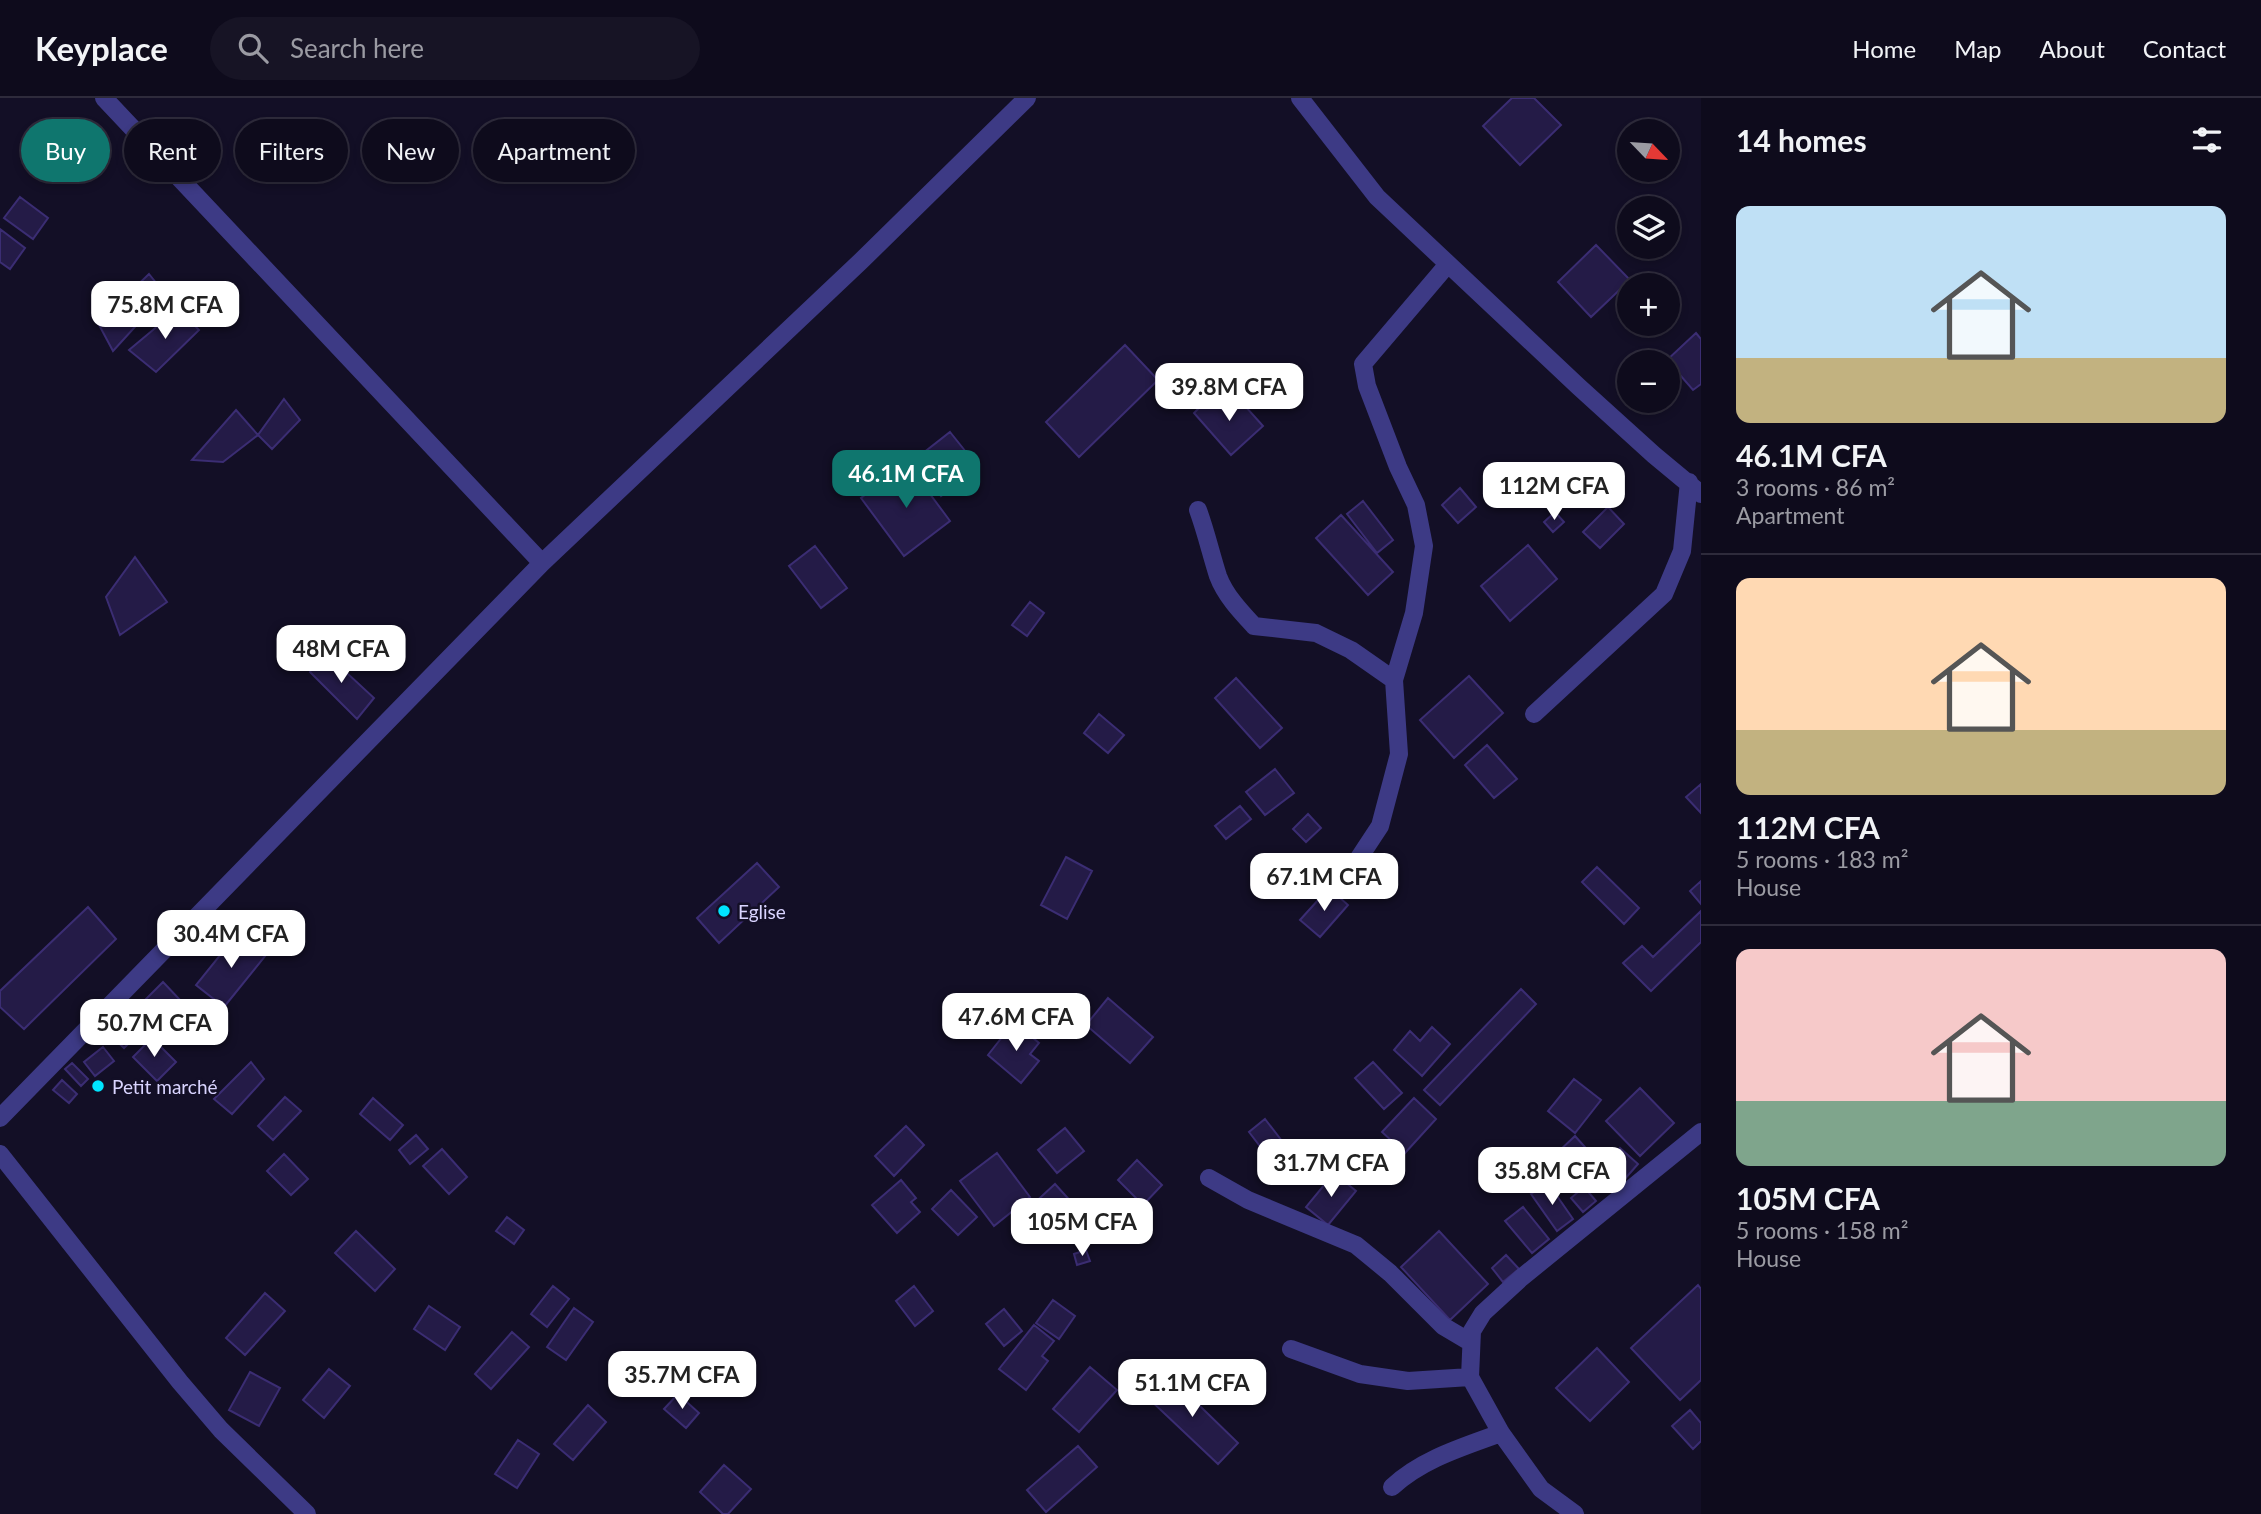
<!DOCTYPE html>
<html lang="en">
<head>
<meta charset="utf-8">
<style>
  :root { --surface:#0e0b1c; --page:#171425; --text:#f1f3f6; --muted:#9b9ba3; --line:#2e2b3b; --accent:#0f766e }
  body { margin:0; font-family:Lato,sans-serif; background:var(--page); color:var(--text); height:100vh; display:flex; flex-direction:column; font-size:26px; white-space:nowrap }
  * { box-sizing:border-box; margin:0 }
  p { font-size:23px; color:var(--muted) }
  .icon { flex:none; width:38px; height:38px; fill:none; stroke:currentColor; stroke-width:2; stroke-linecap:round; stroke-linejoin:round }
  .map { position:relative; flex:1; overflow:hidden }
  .sheet { display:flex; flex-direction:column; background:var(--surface); width:560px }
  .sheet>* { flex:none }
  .top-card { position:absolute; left:21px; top:21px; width:665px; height:63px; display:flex; gap:14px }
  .needle { width:46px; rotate:115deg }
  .buttons { position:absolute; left:1617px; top:21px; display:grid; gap:14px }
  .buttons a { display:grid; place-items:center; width:63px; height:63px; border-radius:50%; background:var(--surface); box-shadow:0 4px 10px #0003,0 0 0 2px var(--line); font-size:35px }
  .price { position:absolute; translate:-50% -60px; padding:0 16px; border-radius:14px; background:#fff; color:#222; font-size:23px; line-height:46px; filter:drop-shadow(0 2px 4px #0008) }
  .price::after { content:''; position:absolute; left:50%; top:42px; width:21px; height:16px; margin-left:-10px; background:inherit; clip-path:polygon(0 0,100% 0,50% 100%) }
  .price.current { background:var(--accent); color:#fff }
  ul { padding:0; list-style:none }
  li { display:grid; align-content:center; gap:14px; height:371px; padding:0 35px }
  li+li { border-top:2px solid var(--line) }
  li span { display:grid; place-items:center; height:217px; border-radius:14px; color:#555 }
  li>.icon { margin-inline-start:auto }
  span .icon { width:126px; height:126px; fill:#fffc; stroke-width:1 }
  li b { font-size:30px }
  h2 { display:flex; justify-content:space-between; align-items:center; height:84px; padding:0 35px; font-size:30px }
  .chip { padding:0 24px; border-radius:32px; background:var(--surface); box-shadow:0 4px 10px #0003,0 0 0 2px var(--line); font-size:24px; line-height:63px }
  .chip.current { background:var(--accent); color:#fff }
  header { display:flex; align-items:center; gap:42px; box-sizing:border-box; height:98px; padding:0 35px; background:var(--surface); border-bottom:2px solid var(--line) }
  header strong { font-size:33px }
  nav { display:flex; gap:38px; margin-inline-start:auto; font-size:24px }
  .search { width:490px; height:63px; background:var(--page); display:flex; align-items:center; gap:18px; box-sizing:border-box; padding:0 24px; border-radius:38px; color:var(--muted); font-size:26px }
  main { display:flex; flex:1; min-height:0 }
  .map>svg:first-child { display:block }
</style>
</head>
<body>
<header>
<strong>Keyplace</strong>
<div class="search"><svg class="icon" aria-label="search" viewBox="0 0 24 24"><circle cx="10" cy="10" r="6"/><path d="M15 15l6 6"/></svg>Search here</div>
<nav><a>Home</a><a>Map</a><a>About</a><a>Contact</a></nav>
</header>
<main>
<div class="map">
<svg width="1701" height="1416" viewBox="0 0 1701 1416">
  <rect width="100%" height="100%" fill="#130f26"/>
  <path fill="#241b47" stroke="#3b2d73" stroke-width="2" d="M 1512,0 L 1534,0 L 1561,27 L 1520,67 L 1483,28 Z
    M 20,99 L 48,120 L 33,141 L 4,120 Z
    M 0,131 L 25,150 L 10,171 L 0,164 Z
    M 1596,147 L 1630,182 L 1591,219 L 1558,184 Z
    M 149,176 L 165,196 L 113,253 L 98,225 Z
    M 178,211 L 199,232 L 156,274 L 129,252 Z
    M 1696,235 L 1701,241 L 1701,286 L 1693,292 L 1667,262 Z
    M 1125,247 L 1158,282 L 1079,359 L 1046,324 Z
    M 1211,298 L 1222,311 L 1237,299 L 1263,328 L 1231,357 L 1194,315 Z
    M 284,301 L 300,322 L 272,351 L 258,337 Z
    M 236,312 L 258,337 L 223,364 L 192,362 Z
    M 950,334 L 978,369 L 941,398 L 913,363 Z
    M 907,365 L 950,423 L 904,458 L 861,400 Z
    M 1460,390 L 1476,409 L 1458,425 L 1442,407 Z
    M 1363,403 L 1393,442 L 1377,455 L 1347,416 Z
    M 1608,409 L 1624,426 L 1600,450 L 1583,434 Z
    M 1555,414 L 1564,424 L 1553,434 L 1544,424 Z
    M 1341,417 L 1393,474 L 1368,497 L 1316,440 Z
    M 1528,447 L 1557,481 L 1510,523 L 1481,488 Z
    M 815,448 L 847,490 L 821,510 L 789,468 Z
    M 135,459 L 167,504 L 120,537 L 106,499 Z
    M 1030,504 L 1044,515 L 1027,538 L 1012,527 Z
    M 321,551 L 374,600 L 357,621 L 310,574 Z
    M 1469,578 L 1503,615 L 1454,660 L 1420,622 Z
    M 1236,580 L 1282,630 L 1260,650 L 1215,600 Z
    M 1099,616 L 1124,637 L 1108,655 L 1084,635 Z
    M 1487,647 L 1517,681 L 1494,700 L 1465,667 Z
    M 1275,671 L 1294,695 L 1265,717 L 1246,694 Z
    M 1701,686 L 1701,715 L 1686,699 Z
    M 1240,708 L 1251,721 L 1226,741 L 1215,728 Z
    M 1308,716 L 1321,730 L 1306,744 L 1293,731 Z
    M 1066,759 L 1092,773 L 1067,821 L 1041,807 Z
    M 757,765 L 779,789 L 719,845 L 697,820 Z
    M 1597,769 L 1639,810 L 1624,826 L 1582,784 Z
    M 1701,783 L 1701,806 L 1690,793 Z
    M 1329,790 L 1348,807 L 1320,839 L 1300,822 Z
    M 88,809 L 116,841 L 24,931 L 0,909 L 0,893 Z
    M 1701,813 L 1701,844 L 1651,893 L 1623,865 L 1642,848 L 1653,859 Z
    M 238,835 L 266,857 L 224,909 L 196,887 Z
    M 163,884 L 181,903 L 165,920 L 146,901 Z
    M 1521,891 L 1536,906 L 1440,1007 L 1424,992 Z
    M 1108,900 L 1153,939 L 1130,965 L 1086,927 Z
    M 137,908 L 156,922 L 145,936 L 128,923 Z
    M 119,921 L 137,937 L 124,950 L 107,934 Z
    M 1014,924 L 1039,945 L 1030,956 L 1039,963 L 1021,985 L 988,957 Z
    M 1432,929 L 1450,946 L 1422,978 L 1394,952 L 1410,933 L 1420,943 Z
    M 152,940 L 176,964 L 157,983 L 133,959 Z
    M 103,949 L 114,963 L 95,978 L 84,964 Z
    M 251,964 L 264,981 L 232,1016 L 214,1001 Z
    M 1373,964 L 1402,995 L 1384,1011 L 1355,980 Z
    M 72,965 L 88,981 L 81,988 L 65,971 Z
    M 1574,981 L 1601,1002 L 1575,1035 L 1548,1013 Z
    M 62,982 L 77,996 L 69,1005 L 53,992 Z
    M 1640,990 L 1674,1025 L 1640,1058 L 1606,1023 Z
    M 285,999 L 301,1013 L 273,1042 L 258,1028 Z
    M 373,1000 L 403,1027 L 390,1042 L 360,1016 Z
    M 1414,1000 L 1436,1021 L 1405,1055 L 1382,1034 Z
    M 1265,1021 L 1282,1043 L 1266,1056 L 1249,1034 Z
    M 906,1028 L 924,1047 L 894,1078 L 875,1058 Z
    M 1065,1030 L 1084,1053 L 1057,1075 L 1038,1052 Z
    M 416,1037 L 428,1051 L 410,1066 L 399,1052 Z
    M 1575,1038 L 1601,1067 L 1584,1083 L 1558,1054 Z
    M 1620,1050 L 1638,1066 L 1615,1092 L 1597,1076 Z
    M 442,1051 L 467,1079 L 449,1096 L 423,1068 Z
    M 997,1055 L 1030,1099 L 994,1128 L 960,1083 Z
    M 284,1056 L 308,1081 L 291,1097 L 267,1073 Z
    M 1137,1062 L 1162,1087 L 1143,1107 L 1118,1082 Z
    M 1334,1075 L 1356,1093 L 1328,1127 L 1306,1109 Z
    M 901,1082 L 916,1100 L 911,1104 L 920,1114 L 897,1135 L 872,1107 Z
    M 1548,1085 L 1573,1121 L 1557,1133 L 1531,1096 Z
    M 1055,1086 L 1074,1107 L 1047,1131 L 1029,1110 Z
    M 1584,1089 L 1596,1103 L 1583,1114 L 1571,1100 Z
    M 951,1092 L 977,1119 L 958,1137 L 932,1111 Z
    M 1523,1109 L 1549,1141 L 1532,1155 L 1505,1123 Z
    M 507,1119 L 524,1132 L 514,1146 L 496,1133 Z
    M 356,1133 L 395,1171 L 375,1193 L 335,1155 Z
    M 1439,1133 L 1488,1186 L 1450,1222 L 1401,1169 Z
    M 1086,1152 L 1090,1163 L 1077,1167 L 1074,1156 Z
    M 1506,1157 L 1519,1171 L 1503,1184 L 1492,1170 Z
    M 1698,1187 L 1701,1191 L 1701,1282 L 1680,1302 L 1631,1250 Z
    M 553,1188 L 569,1201 L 547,1229 L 531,1216 Z
    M 914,1188 L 933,1213 L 915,1228 L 896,1203 Z
    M 265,1195 L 285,1213 L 245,1257 L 226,1240 Z
    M 1053,1202 L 1075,1218 L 1059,1241 L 1036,1225 Z
    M 429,1208 L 460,1229 L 445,1252 L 414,1231 Z
    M 574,1210 L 593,1224 L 566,1262 L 547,1249 Z
    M 1004,1211 L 1022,1233 L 1004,1248 L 986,1226 Z
    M 1034,1227 L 1054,1243 L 1042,1258 L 1048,1263 L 1026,1292 L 999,1271 Z
    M 512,1234 L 529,1249 L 491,1291 L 475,1276 Z
    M 1597,1250 L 1629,1284 L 1590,1323 L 1556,1290 Z
    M 1090,1269 L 1117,1292 L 1079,1334 L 1053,1311 Z
    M 329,1271 L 350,1288 L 324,1320 L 303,1302 Z
    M 250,1274 L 280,1290 L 259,1328 L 229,1312 Z
    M 1168,1277 L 1238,1345 L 1218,1366 L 1147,1299 Z
    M 678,1296 L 699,1315 L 686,1330 L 664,1311 Z
    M 588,1307 L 606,1324 L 573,1362 L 554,1346 Z
    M 1690,1312 L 1701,1325 L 1701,1343 L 1693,1351 L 1672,1328 Z
    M 518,1342 L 539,1356 L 517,1390 L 495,1376 Z
    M 1078,1348 L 1097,1369 L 1046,1414 L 1027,1392 Z
    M 724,1367 L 751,1391 L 728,1416 L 723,1416 L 700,1394 Z"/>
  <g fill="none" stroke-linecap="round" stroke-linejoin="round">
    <path stroke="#3d3a85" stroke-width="18" d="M 104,0 L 542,465
      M 1300,0 L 1377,99 L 1579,289 L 1654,357 L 1701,396
      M 1198,412 C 1206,434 1211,456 1218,478 C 1225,497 1240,513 1254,528 L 1316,535 L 1351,552 L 1394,582
      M 1534,616 L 1664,496 L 1682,453 L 1689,384
      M 1353,769 L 1380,728 L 1399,656 L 1394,582 L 1414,515 L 1424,448 L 1416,407 L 1398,369 L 1367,288 L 1363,266 L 1448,166
      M 0,1020 L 542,465 L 861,163 L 1027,0
      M 0,1056 L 180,1284 L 221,1332 L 307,1416
      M 1209,1080 L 1248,1102 L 1356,1147 L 1390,1175 L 1443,1228 L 1470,1244
      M 1291,1251 L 1360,1276 L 1408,1283 L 1470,1279
      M 1392,1389 C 1422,1361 1463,1349 1501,1335
      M 1575,1416 L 1541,1391 L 1501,1335 L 1470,1279 L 1472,1233 L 1483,1215 L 1521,1180 L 1701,1034"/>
  </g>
  <g fill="#00e5ff" stroke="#130f26" stroke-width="2.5">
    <circle cx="724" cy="813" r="7"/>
    <circle cx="98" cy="988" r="7"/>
  </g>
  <g text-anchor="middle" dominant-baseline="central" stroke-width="5" stroke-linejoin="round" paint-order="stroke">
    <g font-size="19" fill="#d9d4ff" stroke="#130f26" text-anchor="start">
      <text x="738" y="813">Eglise</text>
      <text x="112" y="988">Petit marché</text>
    </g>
  </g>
</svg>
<div class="buttons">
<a><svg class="needle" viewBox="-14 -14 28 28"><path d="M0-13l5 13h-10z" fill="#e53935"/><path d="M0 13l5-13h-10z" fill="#9b9ba3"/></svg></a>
<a><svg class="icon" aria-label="layers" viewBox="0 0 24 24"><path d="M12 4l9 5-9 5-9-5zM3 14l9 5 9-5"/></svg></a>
<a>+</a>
<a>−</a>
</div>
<b class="price" style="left:165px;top:243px">75.8M CFA</b>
<b class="price" style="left:1229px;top:325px">39.8M CFA</b>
<b class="price current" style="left:906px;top:412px">46.1M CFA</b>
<b class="price" style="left:1554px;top:424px">112M CFA</b>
<b class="price" style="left:341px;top:587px">48M CFA</b>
<b class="price" style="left:1324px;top:815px">67.1M CFA</b>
<b class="price" style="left:231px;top:872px">30.4M CFA</b>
<b class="price" style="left:1016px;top:955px">47.6M CFA</b>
<b class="price" style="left:154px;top:961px">50.7M CFA</b>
<b class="price" style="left:1331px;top:1101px">31.7M CFA</b>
<b class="price" style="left:1552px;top:1109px">35.8M CFA</b>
<b class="price" style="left:1082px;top:1160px">105M CFA</b>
<b class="price" style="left:682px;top:1313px">35.7M CFA</b>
<b class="price" style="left:1192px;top:1321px">51.1M CFA</b>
<div class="top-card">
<a class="chip current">Buy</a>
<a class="chip">Rent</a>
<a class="chip">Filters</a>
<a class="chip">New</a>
<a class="chip">Apartment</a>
</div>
</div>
<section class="sheet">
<h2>14 homes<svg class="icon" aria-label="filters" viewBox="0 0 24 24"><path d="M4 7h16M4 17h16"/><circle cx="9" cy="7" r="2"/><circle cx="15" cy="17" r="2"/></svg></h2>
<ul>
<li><span style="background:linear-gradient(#bfe0f5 70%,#c2b280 0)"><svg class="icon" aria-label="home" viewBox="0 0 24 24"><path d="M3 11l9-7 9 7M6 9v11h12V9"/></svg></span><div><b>46.1M CFA</b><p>3 rooms · 86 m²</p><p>Apartment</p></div></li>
<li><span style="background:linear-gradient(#ffd9b3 70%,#c2b280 0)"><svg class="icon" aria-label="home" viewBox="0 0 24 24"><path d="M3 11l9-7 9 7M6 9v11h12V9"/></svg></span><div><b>112M CFA</b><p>5 rooms · 183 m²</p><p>House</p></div></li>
<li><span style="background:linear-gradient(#f6c9c9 70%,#7fa58c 0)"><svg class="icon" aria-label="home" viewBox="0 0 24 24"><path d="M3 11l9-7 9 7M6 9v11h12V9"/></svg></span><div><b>105M CFA</b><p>5 rooms · 158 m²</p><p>House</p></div></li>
</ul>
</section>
</main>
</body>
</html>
